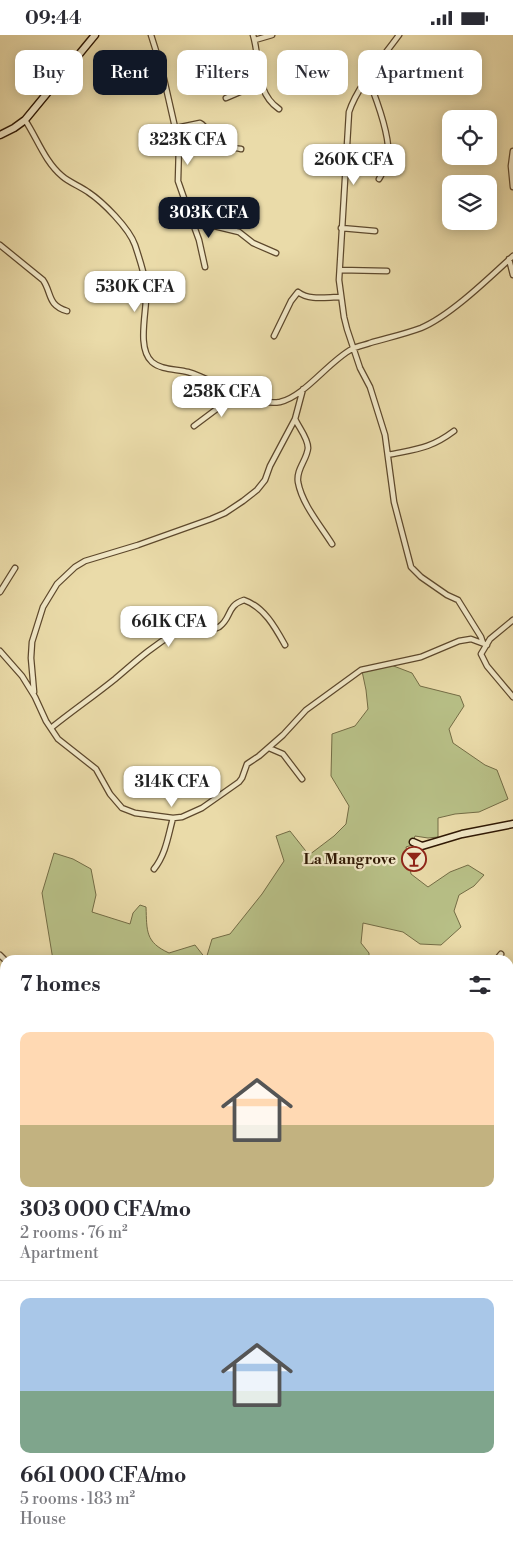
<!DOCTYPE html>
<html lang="en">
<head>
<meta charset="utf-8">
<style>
  :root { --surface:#fff; --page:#f7f7f7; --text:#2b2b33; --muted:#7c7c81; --line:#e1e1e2; --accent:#111827 }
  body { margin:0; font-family:"Libre Bodoni",serif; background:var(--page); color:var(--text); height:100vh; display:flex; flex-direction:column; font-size:19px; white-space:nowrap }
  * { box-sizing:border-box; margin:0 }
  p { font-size:16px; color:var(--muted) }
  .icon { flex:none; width:28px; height:28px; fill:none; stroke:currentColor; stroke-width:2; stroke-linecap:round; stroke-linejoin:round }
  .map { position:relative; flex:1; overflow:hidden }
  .drawer { position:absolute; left:0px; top:920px; width:514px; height:600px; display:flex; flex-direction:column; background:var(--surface); border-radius:15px 15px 0 0; box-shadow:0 2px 12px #0003 }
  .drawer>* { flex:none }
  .hud { position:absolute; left:15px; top:15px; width:484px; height:45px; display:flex; gap:10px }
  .fabs { position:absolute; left:442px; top:75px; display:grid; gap:10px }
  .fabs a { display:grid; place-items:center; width:55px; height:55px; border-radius:10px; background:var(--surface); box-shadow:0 2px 12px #0003; font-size:25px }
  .price { position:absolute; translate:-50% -42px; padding:0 11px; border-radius:10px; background:#fff; color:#222; font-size:16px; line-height:32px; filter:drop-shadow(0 1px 2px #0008) }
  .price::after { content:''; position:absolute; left:50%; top:30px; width:15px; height:11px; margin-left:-8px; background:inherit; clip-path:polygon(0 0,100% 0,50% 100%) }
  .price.current { background:var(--accent); color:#fff }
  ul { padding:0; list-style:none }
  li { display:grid; align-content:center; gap:10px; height:265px; padding:0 20px }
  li+li { border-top:1px solid var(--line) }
  li span { display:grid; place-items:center; height:155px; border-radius:10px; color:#555 }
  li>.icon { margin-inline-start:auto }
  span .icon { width:90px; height:90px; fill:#fffc; stroke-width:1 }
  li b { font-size:21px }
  h2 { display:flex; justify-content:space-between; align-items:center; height:60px; padding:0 20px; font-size:21px }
  .pill { padding:0 18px; border-radius:10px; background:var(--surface); box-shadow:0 2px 12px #0003; font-size:18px; line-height:45px }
  .pill.current { background:var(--accent); color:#fff }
  .status { display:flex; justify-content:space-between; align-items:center; height:35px; padding:0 25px; background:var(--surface); direction:ltr }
  .status svg { height:14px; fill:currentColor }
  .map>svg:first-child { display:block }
</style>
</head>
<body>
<div class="status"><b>09:44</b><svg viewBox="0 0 49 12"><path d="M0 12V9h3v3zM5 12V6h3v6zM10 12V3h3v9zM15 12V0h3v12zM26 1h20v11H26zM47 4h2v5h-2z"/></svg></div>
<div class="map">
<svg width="513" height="1520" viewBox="0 0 513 1520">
  <rect width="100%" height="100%" fill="#eadba9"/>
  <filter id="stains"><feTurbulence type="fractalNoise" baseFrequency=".004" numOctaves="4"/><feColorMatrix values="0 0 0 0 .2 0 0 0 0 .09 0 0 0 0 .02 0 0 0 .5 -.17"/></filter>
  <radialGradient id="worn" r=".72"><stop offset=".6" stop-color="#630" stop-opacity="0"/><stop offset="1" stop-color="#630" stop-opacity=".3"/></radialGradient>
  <path fill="#b8c087" stroke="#736c45" d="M 391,630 L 412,638 L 420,651 L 460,661 L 464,671 L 449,694 L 453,708 L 485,730 L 497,735 L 508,764 L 479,777 L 455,779 L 438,783 L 438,802 L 428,803 L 415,801 L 412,810 L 406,812 L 411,839 L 428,852 L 450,837 L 468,830 L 484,840 L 474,851 L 459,860 L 454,876 L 461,892 L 441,910 L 420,909 L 403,897 L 363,888 L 361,908 L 369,918 L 369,925 L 53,925 L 42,858 L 54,818 L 73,824 L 91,834 L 96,860 L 92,877 L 130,889 L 133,878 L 140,870 L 146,872 C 147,896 145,907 169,918 L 195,910 L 206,924 L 212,904 L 230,899 L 262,859 L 284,826 L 276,801 L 290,796 L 309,820 L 334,801 L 346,789 L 349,771 L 331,741 L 332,699 L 355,691 L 368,674 L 366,655 L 362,636 Z
    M 0,1016 L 5,1016 L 5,1310 L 0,1309 Z"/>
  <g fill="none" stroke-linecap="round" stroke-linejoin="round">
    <path stroke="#98baae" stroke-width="9" d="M 0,1032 L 5,1031"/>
    <defs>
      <path id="street" d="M 151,0 L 162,35 L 179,110 L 178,146 L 191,183 L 210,190 L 239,197 L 253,208 L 276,218
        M 253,0 C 261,25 254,57 279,74
        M 399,0 C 383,22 357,52 349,77 L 339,245 L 344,282 L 347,294 L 360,333 L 370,352 L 385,400 L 394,467 L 411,532 L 421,542 L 447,560 L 458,565 L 481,602 L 483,608
        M 255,5 L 272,0
        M 368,43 C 376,63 391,102 388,123 C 387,131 383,137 379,144
        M 226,63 L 261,48
        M 25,85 C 37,103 45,127 62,141 C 70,148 80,151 88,157 C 103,167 129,193 135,210 C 139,222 144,237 146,250 C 149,270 135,312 152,327 C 161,335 177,334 188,337 C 215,345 253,372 280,367 C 304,362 329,326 352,314 C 358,311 365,310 370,308 C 387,303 405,299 421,293 C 450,281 489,243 513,221
        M 176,93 L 200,88 C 207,91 206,98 211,104 C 217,112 231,112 241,114
        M 513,116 L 511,131 L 513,152
        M 191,183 L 199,205 L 205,232
        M 341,193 L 375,196
        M 0,210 L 43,245 C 52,258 47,270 67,276
        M 509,224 L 513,240
        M 340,235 L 387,236
        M 274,301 L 291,266 L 298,257 C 310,266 326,262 341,262
        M 303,354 L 295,384 C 299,393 308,403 308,413 C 307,425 296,434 298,447 C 302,469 320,490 332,509
        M 194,391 L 238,358
        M 388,420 C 416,414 430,414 454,396
        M 0,557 L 15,533
        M 513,585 L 490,604 L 481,619 L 487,631 L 513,662
        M 0,616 L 22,641 L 35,662 L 46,686 L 58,704 L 96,734 L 110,759 L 122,773 L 135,778 L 173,783 L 182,782 L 202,773 L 239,747 L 242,743 L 247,729 L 259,721 L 283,700 L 306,675 L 361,635 L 421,622 L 459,606 L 471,604 L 487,610
        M 34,657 L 31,623 L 32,607 L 43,572 L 57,549 L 75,532 L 85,526 L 138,510 L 211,484 L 225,478 L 243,466 L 257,455 L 265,445 L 270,431 L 295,384
        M 51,693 C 72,676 94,661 115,644 C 135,627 151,612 175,598 C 181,595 187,593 193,593 C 202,593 211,597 219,592 C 232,583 226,571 244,565 C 264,572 275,592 285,610
        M 269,713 L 283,719 L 302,744
        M 154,834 C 166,819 168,801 173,783
        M 0,920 L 5,925
        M 496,925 L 501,919
        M 509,1006 L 513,1009
        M 509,1065 L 513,1066
        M 509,1121 L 513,1120
        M 509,1275 L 512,1337 L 513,1338
        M 509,1414 L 513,1413
        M 0,1419 L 5,1412
        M 0,1436 L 5,1438
        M 509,1470 L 513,1470
        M 194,1515 L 196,1520
        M 360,1515 L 361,1520
        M 62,1520 L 65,1515"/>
      <path id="secondary" d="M 0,100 L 14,93 L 25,85 L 95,0
        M 413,807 L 422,811 L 462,799 L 513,789"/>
    </defs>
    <use href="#street" stroke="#5d482c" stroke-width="7"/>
    <use href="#secondary" stroke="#2e1703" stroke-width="9"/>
    <use href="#street" stroke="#f1e8c7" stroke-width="4.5"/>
    <use href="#secondary" stroke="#f1e8c7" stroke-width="6"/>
  </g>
  <defs>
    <symbol id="bar-ring" viewBox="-11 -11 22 22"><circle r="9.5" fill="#f1e8c7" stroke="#8f2418" stroke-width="1.5"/><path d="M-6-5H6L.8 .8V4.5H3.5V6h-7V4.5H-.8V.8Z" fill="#8f2418"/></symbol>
  </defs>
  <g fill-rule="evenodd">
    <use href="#bar-ring" x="400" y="810" width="28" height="28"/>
  </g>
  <g text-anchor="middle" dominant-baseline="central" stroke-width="4.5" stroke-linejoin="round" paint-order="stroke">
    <g font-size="15" font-weight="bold" fill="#2e1703" stroke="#f1e8c7" text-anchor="end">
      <text x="396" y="824">La Mangrove</text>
    </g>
  </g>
  <rect width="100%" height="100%" filter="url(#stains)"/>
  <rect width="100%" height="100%" fill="url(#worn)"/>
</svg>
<div class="fabs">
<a><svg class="icon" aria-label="locate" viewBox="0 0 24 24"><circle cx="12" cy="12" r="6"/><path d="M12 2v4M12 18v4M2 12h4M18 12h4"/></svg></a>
<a><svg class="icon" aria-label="layers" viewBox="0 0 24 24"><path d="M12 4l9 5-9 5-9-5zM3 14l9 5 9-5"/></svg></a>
</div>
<b class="price" style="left:188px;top:131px">323K CFA</b>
<b class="price" style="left:354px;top:151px">260K CFA</b>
<b class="price current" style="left:209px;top:204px">303K CFA</b>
<b class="price" style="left:135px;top:278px">530K CFA</b>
<b class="price" style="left:222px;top:383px">258K CFA</b>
<b class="price" style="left:169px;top:613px">661K CFA</b>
<b class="price" style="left:172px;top:773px">314K CFA</b>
<div class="hud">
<a class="pill">Buy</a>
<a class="pill current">Rent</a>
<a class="pill">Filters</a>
<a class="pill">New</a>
<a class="pill">Apartment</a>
</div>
<section class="drawer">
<h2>7 homes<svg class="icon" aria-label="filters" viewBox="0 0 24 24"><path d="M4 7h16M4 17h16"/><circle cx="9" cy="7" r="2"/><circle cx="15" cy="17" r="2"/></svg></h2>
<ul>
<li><span style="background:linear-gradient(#ffd9b3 60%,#c2b280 0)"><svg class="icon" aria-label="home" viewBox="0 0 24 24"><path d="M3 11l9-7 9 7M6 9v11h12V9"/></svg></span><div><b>303 000 CFA/mo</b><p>2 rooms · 76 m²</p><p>Apartment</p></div></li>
<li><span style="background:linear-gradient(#a9c7e8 60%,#7fa58c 0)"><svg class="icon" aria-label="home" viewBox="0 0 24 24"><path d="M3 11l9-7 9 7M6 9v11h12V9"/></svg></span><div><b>661 000 CFA/mo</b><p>5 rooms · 183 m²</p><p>House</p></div></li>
</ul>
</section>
</div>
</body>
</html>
